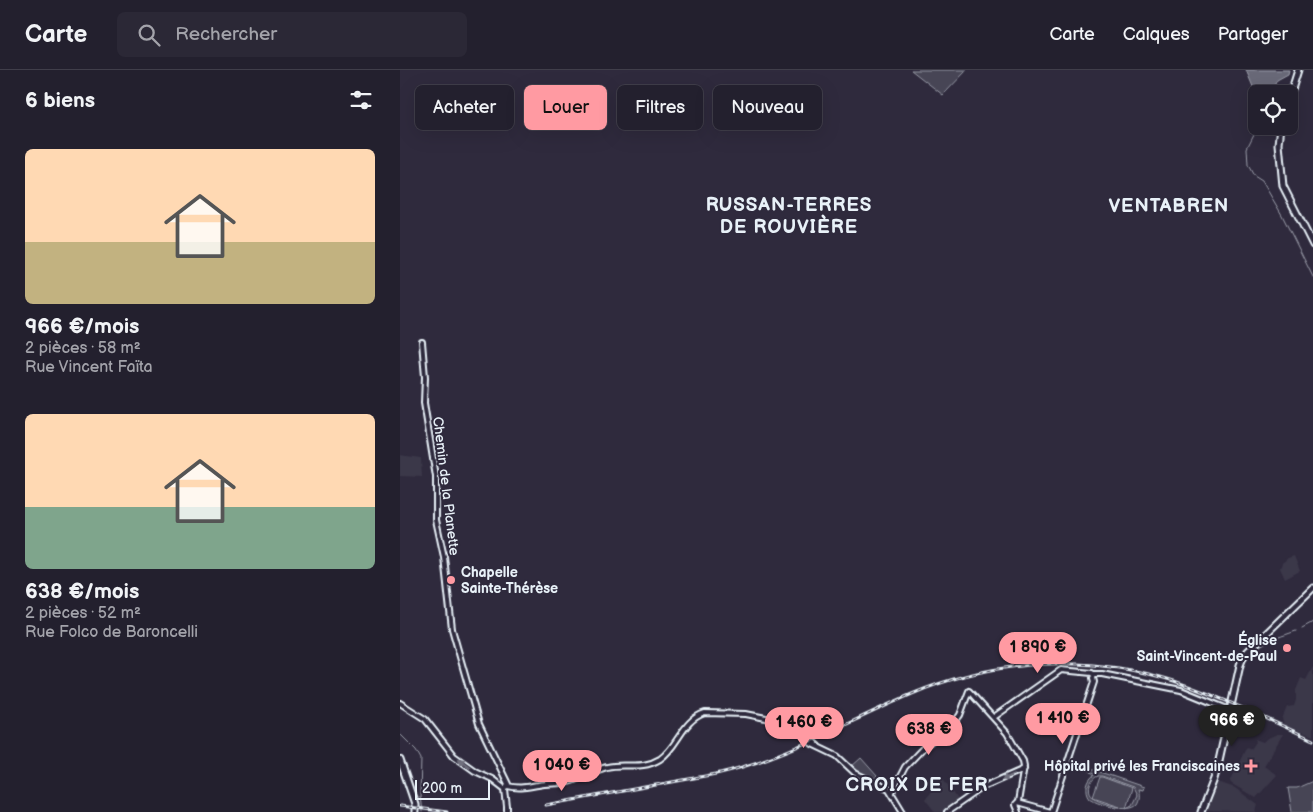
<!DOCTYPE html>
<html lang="fr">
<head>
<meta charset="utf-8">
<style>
  :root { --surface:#23202e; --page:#2b2836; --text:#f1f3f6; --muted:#a3a3aa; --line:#403e4a; --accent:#ff9aa2 }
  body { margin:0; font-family:"Balsamiq Sans",sans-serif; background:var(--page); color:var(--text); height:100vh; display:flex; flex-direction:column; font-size:19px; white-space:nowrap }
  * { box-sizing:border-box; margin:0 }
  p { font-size:16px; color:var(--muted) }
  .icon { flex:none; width:28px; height:28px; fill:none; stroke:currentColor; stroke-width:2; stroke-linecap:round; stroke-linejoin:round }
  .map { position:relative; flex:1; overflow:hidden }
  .drawer { display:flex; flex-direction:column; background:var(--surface); width:400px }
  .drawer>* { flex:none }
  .banner { position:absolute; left:15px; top:15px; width:475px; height:45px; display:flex; gap:10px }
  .controls { position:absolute; left:848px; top:15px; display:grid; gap:10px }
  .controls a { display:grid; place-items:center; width:50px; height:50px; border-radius:8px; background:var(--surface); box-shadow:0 5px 20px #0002,0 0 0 1px var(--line); font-size:25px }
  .scale { position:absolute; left:15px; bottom:12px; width:75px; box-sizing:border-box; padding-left:5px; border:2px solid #e8f1f8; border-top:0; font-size:14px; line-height:18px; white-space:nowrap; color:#e8f1f8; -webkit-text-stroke:4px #2f2a3d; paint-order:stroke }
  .price { position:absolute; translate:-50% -42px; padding:0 11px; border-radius:18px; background:var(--accent); color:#111; font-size:16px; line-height:32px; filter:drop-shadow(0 1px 2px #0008) }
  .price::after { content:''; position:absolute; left:50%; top:30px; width:15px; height:11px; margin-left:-8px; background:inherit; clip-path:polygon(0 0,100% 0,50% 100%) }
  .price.active { background:#222; color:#fff }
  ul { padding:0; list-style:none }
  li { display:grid; align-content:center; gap:10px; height:265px; padding:0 25px }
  li span { display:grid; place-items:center; height:155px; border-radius:8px; color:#555 }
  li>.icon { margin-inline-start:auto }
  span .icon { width:90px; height:90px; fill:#fffc; stroke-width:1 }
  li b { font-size:21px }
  h2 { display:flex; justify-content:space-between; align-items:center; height:60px; padding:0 25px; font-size:21px }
  .chip { padding:0 18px; border-radius:8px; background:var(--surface); box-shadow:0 5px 20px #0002,0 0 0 1px var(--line); font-size:18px; line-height:45px }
  .chip.active { background:var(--accent); color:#111 }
  header { display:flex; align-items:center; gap:30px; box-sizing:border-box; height:70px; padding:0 25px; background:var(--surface); border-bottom:1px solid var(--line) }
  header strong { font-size:24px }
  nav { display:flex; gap:28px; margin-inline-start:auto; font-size:18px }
  .search { width:350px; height:45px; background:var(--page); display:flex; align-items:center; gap:12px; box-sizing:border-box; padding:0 18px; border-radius:8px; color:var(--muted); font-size:19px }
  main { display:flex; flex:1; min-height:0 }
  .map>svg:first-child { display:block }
</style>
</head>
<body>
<header>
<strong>Carte</strong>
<div class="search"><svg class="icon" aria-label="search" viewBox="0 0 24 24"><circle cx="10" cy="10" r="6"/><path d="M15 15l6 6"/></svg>Rechercher</div>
<nav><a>Carte</a><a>Calques</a><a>Partager</a></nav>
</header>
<main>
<section class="drawer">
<h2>6 biens<svg class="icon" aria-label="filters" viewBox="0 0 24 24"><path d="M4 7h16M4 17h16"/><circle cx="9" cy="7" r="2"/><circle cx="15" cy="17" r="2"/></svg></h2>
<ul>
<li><span style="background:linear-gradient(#ffd9b3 60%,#c2b280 0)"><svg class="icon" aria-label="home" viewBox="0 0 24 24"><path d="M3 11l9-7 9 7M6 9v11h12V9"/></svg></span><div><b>966 €/mois</b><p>2 pièces · 58 m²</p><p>Rue Vincent Faïta</p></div></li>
<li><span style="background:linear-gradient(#ffd9b3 60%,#7fa58c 0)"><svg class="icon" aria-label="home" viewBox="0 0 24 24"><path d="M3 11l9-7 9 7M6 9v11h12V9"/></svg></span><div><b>638 €/mois</b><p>2 pièces · 52 m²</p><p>Rue Folco de Baroncelli</p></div></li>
</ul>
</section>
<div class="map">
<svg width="913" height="742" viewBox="0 0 913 742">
  <rect width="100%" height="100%" fill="#2f2a3d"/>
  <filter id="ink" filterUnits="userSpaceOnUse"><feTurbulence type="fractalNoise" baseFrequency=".02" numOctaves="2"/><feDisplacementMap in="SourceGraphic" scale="10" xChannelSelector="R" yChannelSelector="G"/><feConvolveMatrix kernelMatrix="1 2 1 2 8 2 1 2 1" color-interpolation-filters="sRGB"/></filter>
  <g filter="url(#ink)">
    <path fill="#3b3749" d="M 0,385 L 21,388 L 22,407 L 0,406 Z
      M 894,486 L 900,501 L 885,509 L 880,498 L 882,493 L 888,488 Z
      M 913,597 L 913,666 L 884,656 L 882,649 L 887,637 L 894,636 L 896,630 L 896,620 L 901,608 L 906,610 Z
      M 877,664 L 883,664 L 864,696 L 877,705 L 856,728 L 832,714 L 830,712 L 846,678 L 847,677 L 851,679 L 856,672 L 855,669 L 863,672 L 866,669 Z
      M 542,707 L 559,731 L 545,742 L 535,742 L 525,729 Z
      M 818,712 L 835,718 L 858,735 L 856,742 L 805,741 Z"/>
    <path fill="#464455" stroke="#979aa6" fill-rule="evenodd" d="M 511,0 L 567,0 L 543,25 Z
      M 461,688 L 477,706 L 474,710 L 457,703 L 451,697 Z
      M 691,699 L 744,717 L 743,720 L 738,719 C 740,724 740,729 737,734 C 730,742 700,735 690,728 C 684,720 687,710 695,704 L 690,702 ZM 698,706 L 702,706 L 733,717 L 737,725 L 732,735 L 726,738 L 732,718 L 702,707 L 700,707 L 693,727 L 720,736 C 710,734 685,730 690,715 C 692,710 694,708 698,706 Z
      M 913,711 L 913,742 L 892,742 L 888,718 L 897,718 Z"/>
    <path fill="#696978" stroke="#9c9fab" d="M 846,0 L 889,0 L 888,4 L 877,10 L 870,24 L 856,24 Z"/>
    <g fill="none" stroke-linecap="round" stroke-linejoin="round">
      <path stroke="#9c9fab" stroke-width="1" d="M 858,56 L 847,78 L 848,95 L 854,106 L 862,111 L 882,145 L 913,207
        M 902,558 L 913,552
        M 845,591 C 856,573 877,568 896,561
        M 0,664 L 16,680 L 21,689 L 20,726 L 22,742"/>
      <defs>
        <path id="minor" d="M 22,272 L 25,307 L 24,333 L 36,407 L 36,450 L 44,487 L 52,559 L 79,654 L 108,714 L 105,719 L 107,737
          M 694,604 L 702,604 L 781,620 L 830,640
          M 0,633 L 25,649 L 54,686 L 75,701 L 92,709 L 105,719
          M 594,647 L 661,600 L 692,603 L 694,605
          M 407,668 L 412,674 L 437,686 L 455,703 L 489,719 L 503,742
          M 108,716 C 119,719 126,717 138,715 C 148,713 158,714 168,712 C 182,709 194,700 207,697 C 226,692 240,701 260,689 C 278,677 282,650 305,643 L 346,644 L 366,648 L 386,655 L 406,665 L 418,676
          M 492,722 L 505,697 L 524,677 L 554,653 L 560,645 L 569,621 L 607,663 L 623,691 L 624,696 L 618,732 L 615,735 L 618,742
          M 617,733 L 650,742
          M 547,742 L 583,717 L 624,699
          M 651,742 L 694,612 L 693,608"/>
        <path id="major" d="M 889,29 L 898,0
          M 881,56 L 879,74 L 883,116 L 913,175
          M 0,690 L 15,734 L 15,742
          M 801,742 L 814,709 L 818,695 L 840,595 L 844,585 L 913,518"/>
      </defs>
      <use href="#minor" stroke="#e8f1f8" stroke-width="8"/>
      <use href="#major" stroke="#e8f1f8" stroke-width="9"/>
      <use href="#minor" stroke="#2f2a3d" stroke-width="4"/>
      <use href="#major" stroke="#2f2a3d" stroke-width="5"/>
      <defs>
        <path id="rail" d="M 146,735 L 316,704 C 386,688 447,652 512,624 C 594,589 689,584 774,611 C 821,627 868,649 913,670
          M 0,736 L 47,742"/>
      </defs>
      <use href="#rail" stroke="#e8f1f8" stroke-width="3"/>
      <use href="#rail" stroke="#2f2a3d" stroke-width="1" stroke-dasharray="4" stroke-linecap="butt"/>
      <defs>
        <path id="minor-bridge" d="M 107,737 L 107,742"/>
      </defs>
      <use href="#minor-bridge" stroke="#e8f1f8" stroke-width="8" stroke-linecap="butt"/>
      <use href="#minor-bridge" stroke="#2f2a3d" stroke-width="4"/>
    </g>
    <defs><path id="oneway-solid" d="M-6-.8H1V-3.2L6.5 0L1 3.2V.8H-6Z" transform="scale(1.25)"/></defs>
    <g fill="#70707e">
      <use href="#oneway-solid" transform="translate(64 693) rotate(-143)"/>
      <use href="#oneway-solid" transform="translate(608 707) rotate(155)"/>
    </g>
  </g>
  <g fill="#ff9aa2" stroke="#2f2a3d" stroke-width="2">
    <circle cx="51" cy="510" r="5"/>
    <circle cx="887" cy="578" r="5"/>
    <path d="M848.5 688.5h5v5h5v5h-5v5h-5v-5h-5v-5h5z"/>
  </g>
  <g text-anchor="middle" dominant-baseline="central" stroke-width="4" stroke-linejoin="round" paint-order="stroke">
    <g font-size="14" fill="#e8f1f8" stroke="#2f2a3d">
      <text transform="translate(46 416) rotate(83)">Chemin de la Planette</text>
    </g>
    <g font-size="14" font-weight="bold" fill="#e8f1f8" stroke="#2f2a3d" text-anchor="end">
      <text x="61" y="502" text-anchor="start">Chapelle<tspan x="61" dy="16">Sainte-Thérèse</tspan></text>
      <text x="877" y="570">Église<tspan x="877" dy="16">Saint-Vincent-de-Paul</tspan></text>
      <text x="840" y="696">Hôpital privé les Franciscaines</text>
    </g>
    <g font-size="19" font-weight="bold" letter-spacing="1" fill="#e8f1f8" stroke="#2f2a3d">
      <text x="389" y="135">RUSSAN-TERRES<tspan x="389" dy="22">DE ROUVIÈRE</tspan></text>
      <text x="769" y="136">VENTABREN</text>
      <text x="517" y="715">CROIX DE FER</text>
    </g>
  </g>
</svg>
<div class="controls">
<a><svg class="icon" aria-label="locate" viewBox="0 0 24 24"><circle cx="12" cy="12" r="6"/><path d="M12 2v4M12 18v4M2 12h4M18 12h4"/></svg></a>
</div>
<div class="scale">200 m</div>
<b class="price" style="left:638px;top:604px">1 890 €</b>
<b class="price" style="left:663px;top:675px">1 410 €</b>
<b class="price active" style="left:832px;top:677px">966 €</b>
<b class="price" style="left:404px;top:679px">1 460 €</b>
<b class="price" style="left:529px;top:686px">638 €</b>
<b class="price" style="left:162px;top:722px">1 040 €</b>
<div class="banner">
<a class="chip">Acheter</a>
<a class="chip active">Louer</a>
<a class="chip">Filtres</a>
<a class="chip">Nouveau</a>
</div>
</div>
</main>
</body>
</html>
